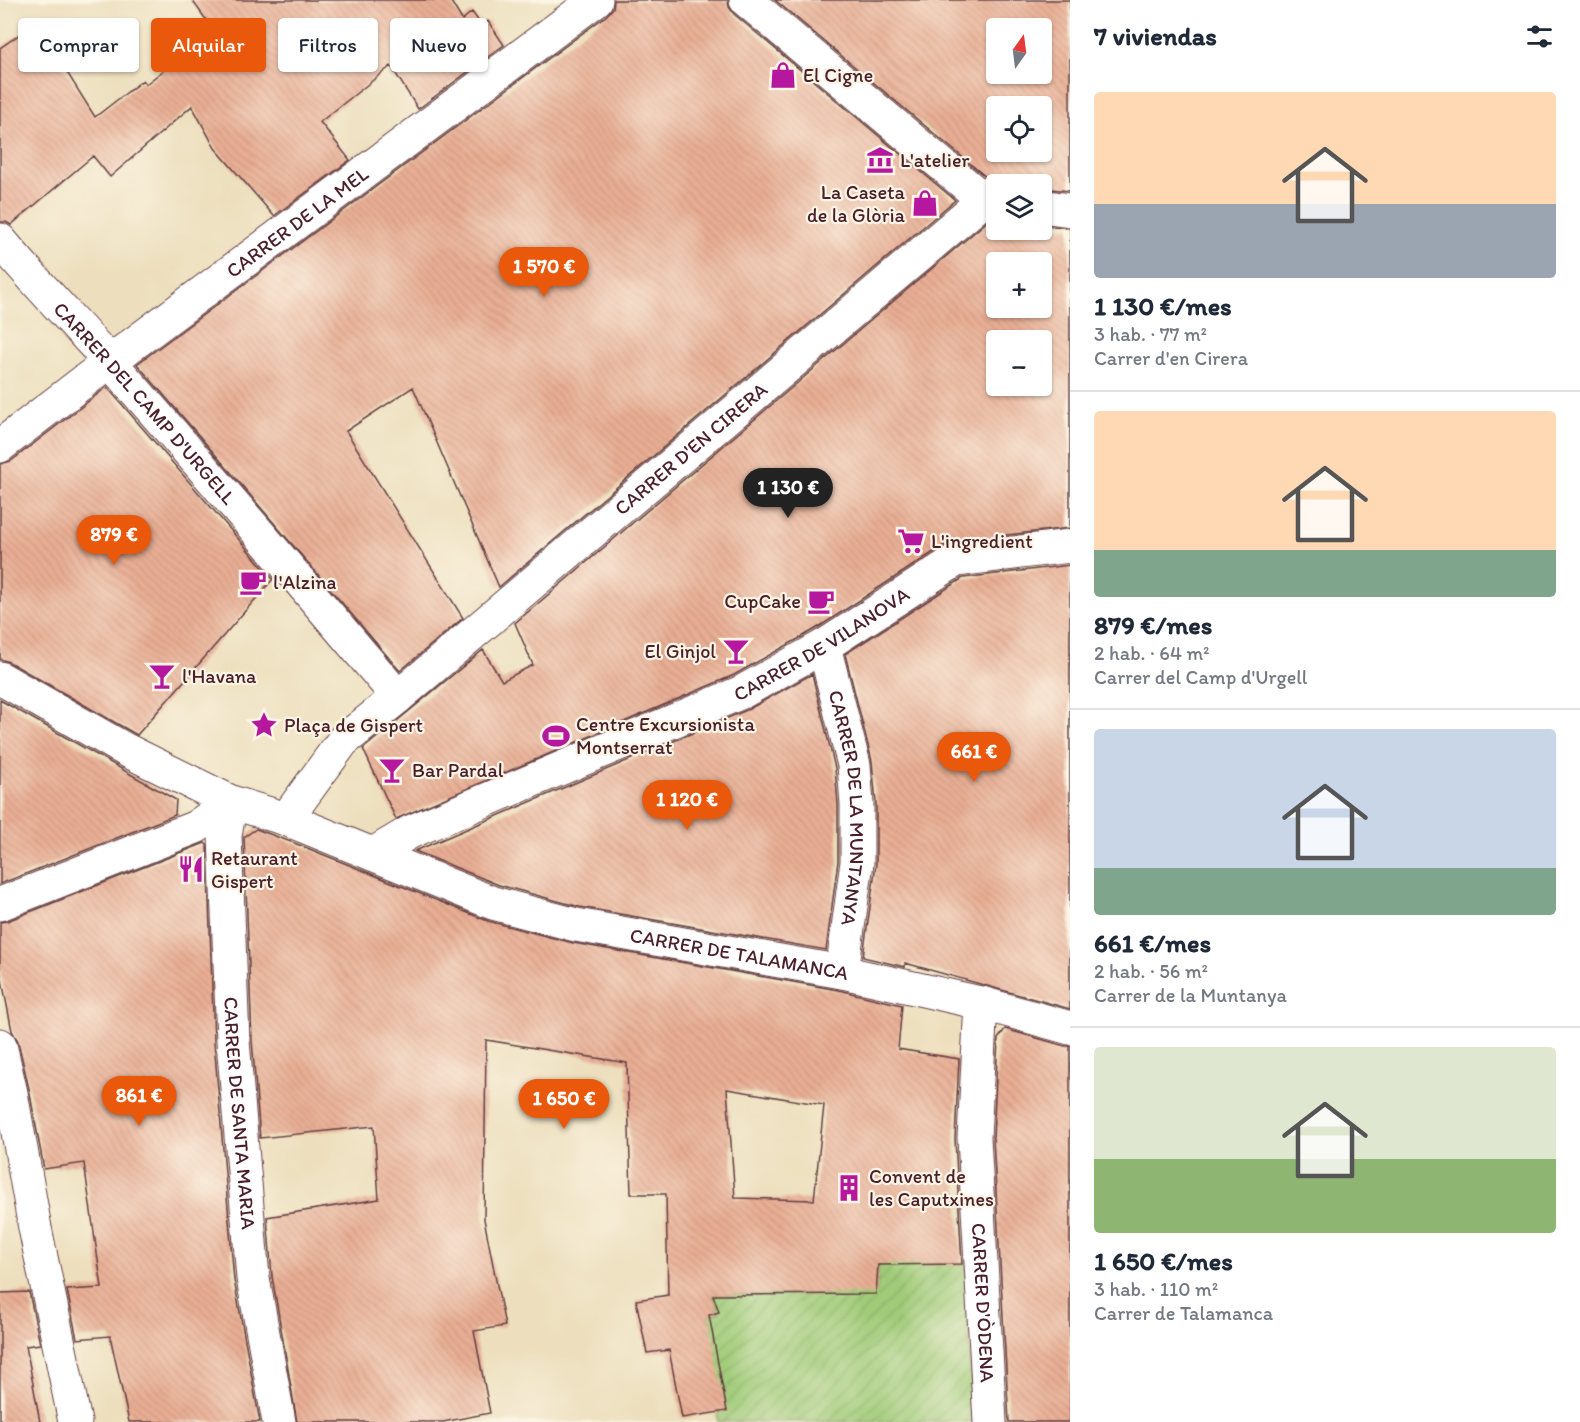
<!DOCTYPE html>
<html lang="es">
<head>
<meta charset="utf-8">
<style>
  :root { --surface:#fff; --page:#f2f2f3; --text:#1f2937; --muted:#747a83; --line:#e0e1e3; --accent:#ea580c }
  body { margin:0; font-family:Itim,sans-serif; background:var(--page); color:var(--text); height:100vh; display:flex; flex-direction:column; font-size:22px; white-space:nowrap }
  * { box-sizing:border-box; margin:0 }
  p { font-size:20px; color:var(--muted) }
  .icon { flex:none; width:33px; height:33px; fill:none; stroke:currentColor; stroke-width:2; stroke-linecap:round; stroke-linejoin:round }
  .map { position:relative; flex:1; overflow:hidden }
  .panel { display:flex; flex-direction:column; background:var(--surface); width:510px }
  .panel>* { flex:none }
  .hud { position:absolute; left:18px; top:18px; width:570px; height:54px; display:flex; gap:12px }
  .needle { width:39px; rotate:14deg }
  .controls { position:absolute; left:986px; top:18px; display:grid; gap:12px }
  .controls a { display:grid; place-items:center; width:66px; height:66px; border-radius:6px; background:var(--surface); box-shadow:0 2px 4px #0004; font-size:30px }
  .price { position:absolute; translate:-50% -51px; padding:0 14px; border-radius:21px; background:var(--accent); color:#fff; font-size:20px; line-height:39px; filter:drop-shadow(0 2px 3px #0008) }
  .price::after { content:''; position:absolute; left:50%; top:36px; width:18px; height:14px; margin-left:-9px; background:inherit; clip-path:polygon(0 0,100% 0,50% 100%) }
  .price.current { background:#222; color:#fff }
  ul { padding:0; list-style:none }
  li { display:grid; align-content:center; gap:12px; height:318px; padding:0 24px }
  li+li { border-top:2px solid var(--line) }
  li span { display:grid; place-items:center; height:186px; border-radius:6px; color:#555 }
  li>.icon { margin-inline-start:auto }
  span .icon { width:108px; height:108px; fill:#fffc; stroke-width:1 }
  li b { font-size:26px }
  h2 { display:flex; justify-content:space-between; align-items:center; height:72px; padding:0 24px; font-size:26px }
  .chip { padding:0 21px; border-radius:6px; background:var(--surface); box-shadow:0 2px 4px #0004; font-size:21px; line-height:54px }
  .chip.current { background:var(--accent); color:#fff }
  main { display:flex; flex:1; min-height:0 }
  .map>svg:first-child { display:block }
</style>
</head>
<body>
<main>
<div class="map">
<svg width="1070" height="1422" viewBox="0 0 1070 1422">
  <defs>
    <pattern id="garden-furrows" width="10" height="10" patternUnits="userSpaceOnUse" patternTransform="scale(1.5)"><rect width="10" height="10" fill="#a0cc79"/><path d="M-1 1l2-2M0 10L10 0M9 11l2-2" fill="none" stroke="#8baf69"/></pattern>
    <pattern id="building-back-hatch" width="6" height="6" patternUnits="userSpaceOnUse" patternTransform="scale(1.5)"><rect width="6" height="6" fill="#e9af94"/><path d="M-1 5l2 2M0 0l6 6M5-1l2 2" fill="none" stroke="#c99680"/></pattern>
  </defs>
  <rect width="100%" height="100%" fill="#fcf5e5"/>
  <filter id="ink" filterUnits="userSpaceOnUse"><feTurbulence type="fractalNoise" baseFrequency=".0167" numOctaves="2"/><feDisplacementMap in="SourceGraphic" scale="12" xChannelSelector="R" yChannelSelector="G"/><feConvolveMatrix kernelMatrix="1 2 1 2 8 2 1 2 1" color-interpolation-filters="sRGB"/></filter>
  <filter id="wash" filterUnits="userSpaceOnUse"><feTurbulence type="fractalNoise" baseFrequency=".008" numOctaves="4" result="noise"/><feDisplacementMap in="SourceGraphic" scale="24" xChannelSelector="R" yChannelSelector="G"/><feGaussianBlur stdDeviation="1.35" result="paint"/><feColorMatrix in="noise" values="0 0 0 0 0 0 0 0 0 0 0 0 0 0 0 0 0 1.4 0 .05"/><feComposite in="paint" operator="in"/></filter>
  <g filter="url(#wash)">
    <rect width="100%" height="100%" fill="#eddfbd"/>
    <path fill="url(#garden-furrows)" stroke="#757652" stroke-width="1.5" d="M 885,1176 L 926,1264 L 967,1264 L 972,1422 L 718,1422 L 709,1315 L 719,1312 L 713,1295 L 876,1293 Z"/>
    <g id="blocks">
      <path fill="url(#building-back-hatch)" fill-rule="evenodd" d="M 192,0 L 450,0 L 462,20 L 472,12 L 482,26 L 488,21 L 504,45 L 418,109 L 391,66 L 320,122 L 350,160 L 274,216 L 215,148 L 192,106 L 110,177 L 93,156 L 11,225 L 6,222 L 0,222 L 0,48 L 36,23 L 95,117 L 143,80 L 146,84 L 214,31 Z
        M 614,0 L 728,0 L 729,7 L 734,14 L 955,200 L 499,587 L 413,387 L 346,431 L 463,618 L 400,671 L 233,475 L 137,364 L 607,15 L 613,8 Z
        M 775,0 L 1070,0 L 1070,191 L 1041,188 L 1041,184 L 1004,184 L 992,182 ZM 996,28 L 1041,28 L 1041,74 L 996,74 ZM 996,106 L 1041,106 L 1041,152 L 996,152 Z
        M 990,219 L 996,219 L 996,230 L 1041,230 L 1041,225 L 1070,228 L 1070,528 L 954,541 L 946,544 L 814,630 L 734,675 L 396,819 L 363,749 L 483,650 L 502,681 L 533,665 L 515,623 ZM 996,262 L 1041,262 L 1041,308 L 996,308 ZM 996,340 L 1041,340 L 1041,386 L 996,386 Z
        M 107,387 L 273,579 L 137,735 L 9,662 L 0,659 L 0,464 L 11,461 Z
        M 1070,565 L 1070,1009 L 905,963 L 905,967 L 863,957 L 876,864 L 876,803 L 872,761 L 845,654 L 963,578 Z
        M 812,674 L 835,768 L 838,805 L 838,861 L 826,950 L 580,907 L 499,885 L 415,851 L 749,709 Z
        M 0,700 L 176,800 L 175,815 L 0,884 Z
        M 256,829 L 302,846 L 488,921 L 573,943 L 838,990 L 902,1005 L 898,1049 L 959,1059 L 955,1139 L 962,1264 L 878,1265 L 876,1294 L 713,1295 L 719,1312 L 709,1315 L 727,1411 L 682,1418 L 669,1350 L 647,1353 L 636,1300 L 668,1295 L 666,1194 L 631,1194 L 627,1063 L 486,1040 L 484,1219 L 505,1326 L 474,1331 L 490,1413 L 443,1422 L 297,1422 L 272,1276 L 267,1217 L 379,1199 L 374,1126 L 260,1138 L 252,1040 L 244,837 ZM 727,1089 L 824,1105 L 814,1200 L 735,1198 Z
        M 205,843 L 207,845 L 214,1042 L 234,1280 L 260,1422 L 129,1422 L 110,1336 L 77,1339 L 67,1290 L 102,1288 L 84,1163 L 44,1169 L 29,1089 L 18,1041 L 12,1031 L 0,970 L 0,922 L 7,921 Z
        M 1005,1029 L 1065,1046 L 1070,1046 L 1070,1422 L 1009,1422 L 993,1138 L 998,1039 Z
        M 29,1292 L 40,1344 L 26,1346 L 40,1422 L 0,1422 L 0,1293 Z"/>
    </g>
  </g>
  <g filter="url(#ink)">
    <use href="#blocks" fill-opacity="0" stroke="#623c41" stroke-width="1.5"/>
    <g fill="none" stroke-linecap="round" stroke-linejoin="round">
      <defs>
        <g id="street">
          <path d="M 746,0 L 984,200 L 996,201"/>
          <path d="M 1041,206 L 1070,210"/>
          <path id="s1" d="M 0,240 C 35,282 73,321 110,362 C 208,472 303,585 398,697 L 343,741 L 286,819"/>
          <path id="s2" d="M 0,446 L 109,362 L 596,0"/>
          <path id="s3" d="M 824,646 L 854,765 L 857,804 L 857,862 L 842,972"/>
          <path id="s4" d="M 0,678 L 126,750 L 231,802 L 286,819 L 493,903 L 576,925 L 842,972 L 981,1003 L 1070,1028"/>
          <path id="s5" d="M 398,697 L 984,200"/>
          <path id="s6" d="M 231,802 L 225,836 L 233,1041 L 253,1278 L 279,1422"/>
          <path id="s7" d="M 373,854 L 410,832 L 742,692 L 824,646 L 956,560 L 1070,546"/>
          <path d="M 0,904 L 196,827 L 231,802"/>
          <path id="s8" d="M 981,1003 L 974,1138 L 990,1422"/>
          <path d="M 0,1045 L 11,1093 L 35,1228 L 75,1422"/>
        </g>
      </defs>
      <use href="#street" stroke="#623c41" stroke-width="35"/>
      <use href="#street" stroke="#fff" stroke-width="33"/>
    </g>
  </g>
  <defs>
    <symbol id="shop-bare" viewBox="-9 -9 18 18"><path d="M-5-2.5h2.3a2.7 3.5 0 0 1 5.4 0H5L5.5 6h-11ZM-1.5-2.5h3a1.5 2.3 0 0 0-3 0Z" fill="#b5179e" stroke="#fcf5e5" stroke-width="2.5" paint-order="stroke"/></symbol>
    <symbol id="museum-bare" viewBox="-9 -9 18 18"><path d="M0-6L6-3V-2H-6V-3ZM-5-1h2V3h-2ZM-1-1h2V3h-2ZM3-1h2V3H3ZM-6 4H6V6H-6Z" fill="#b5179e" stroke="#fcf5e5" stroke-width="2.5" paint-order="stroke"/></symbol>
    <symbol id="supermarket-bare" viewBox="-9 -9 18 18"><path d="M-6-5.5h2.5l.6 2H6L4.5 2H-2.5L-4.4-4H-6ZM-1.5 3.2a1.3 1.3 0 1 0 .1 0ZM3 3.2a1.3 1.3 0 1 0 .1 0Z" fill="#b5179e" stroke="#fcf5e5" stroke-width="2.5" paint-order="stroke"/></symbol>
    <symbol id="cafe-bare" viewBox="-9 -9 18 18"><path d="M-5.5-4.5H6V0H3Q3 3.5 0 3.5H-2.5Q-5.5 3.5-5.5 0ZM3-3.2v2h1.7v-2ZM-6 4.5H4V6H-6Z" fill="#b5179e" stroke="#fcf5e5" stroke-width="2.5" paint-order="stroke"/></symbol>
    <symbol id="bar-bare" viewBox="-9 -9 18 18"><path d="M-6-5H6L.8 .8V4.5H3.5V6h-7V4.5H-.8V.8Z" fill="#b5179e" stroke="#fcf5e5" stroke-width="2.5" paint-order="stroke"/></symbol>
    <symbol id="sight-bare" viewBox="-9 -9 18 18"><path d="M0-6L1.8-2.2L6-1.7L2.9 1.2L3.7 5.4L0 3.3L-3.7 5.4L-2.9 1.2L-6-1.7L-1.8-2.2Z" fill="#b5179e" stroke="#fcf5e5" stroke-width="2.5" paint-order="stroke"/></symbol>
    <symbol id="stadium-bare" viewBox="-9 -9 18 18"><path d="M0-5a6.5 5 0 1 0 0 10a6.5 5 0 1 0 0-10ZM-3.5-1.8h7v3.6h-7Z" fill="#b5179e" stroke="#fcf5e5" stroke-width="2.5" paint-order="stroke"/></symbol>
    <symbol id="restaurant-bare" viewBox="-9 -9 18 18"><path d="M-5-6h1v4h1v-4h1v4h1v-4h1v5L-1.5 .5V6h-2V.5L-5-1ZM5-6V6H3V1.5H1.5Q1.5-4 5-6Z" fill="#b5179e" stroke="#fcf5e5" stroke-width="2.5" paint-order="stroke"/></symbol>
    <symbol id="building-bare" viewBox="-9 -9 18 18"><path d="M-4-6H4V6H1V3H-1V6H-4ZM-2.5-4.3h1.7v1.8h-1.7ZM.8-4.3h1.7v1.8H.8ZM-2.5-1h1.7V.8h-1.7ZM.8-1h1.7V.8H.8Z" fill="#b5179e" stroke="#fcf5e5" stroke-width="2.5" paint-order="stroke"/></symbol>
  </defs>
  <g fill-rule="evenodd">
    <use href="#shop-bare" x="764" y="56" width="38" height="38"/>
    <use href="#museum-bare" x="861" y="141" width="38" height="38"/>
    <use href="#shop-bare" x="906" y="184" width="38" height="38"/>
    <use href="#supermarket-bare" x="892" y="522" width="38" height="38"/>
    <use href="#cafe-bare" x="234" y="563" width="38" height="38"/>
    <use href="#cafe-bare" x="802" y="582" width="38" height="38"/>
    <use href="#bar-bare" x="717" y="632" width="38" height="38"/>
    <use href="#bar-bare" x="143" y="657" width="38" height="38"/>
    <use href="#sight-bare" x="245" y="706" width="38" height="38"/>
    <use href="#stadium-bare" x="537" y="717" width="38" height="38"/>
    <use href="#bar-bare" x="373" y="751" width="38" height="38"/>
    <use href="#restaurant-bare" x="172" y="850" width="38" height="38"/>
    <use href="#building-bare" x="830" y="1169" width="38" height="38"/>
  </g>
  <g text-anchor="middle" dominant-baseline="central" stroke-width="4.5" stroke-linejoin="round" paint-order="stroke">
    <g font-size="20" fill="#4a1f2b" stroke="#fcf5e5" text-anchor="start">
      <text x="803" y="75">El Cigne</text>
      <text x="900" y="160">L'atelier</text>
      <text x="905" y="192" text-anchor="end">La Caseta<tspan x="905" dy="23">de la Glòria</tspan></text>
      <text x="931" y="541">L'ingredient</text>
      <text x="273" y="582">l'Alzina</text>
      <text x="801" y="601" text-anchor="end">CupCake</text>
      <text x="716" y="651" text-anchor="end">El Ginjol</text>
      <text x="182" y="676">l'Havana</text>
      <text x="576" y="724">Centre Excursionista<tspan x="576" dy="23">Montserrat</tspan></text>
      <text x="284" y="725">Plaça de Gispert</text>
      <text x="412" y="770">Bar Pardal</text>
      <text x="211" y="858">Retaurant<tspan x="211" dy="23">Gispert</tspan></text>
      <text x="869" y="1176">Convent de<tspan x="869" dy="23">les Caputxines</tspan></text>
    </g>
    <g font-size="20" fill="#4a1f2b" stroke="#fcf5e5">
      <text stroke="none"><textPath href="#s2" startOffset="372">CARRER DE LA MEL</textPath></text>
      <text stroke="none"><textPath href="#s1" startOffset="218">CARRER DEL CAMP D'URGELL</textPath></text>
      <text stroke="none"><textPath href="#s5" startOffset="384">CARRER D'EN CIRERA</textPath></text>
      <text stroke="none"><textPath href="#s7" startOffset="496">CARRER DE VILANOVA</textPath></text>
      <text stroke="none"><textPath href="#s3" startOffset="165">CARRER DE LA MUNTANYA</textPath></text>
      <text stroke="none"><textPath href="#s4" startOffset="795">CARRER DE TALAMANCA</textPath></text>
      <text stroke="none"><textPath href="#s6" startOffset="312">CARRER DE SANTA MARIA</textPath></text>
      <text stroke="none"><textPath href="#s8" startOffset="300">CARRER D'ÒDENA</textPath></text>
    </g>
  </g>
</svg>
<div class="controls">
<a><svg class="needle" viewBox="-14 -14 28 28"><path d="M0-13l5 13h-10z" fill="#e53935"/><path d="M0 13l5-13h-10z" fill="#747a83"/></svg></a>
<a><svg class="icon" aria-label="locate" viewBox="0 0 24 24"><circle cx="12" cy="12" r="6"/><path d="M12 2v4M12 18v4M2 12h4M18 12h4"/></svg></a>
<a><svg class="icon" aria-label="layers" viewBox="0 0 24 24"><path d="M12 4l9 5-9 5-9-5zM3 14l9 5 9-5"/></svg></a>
<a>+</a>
<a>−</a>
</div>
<b class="price" style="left:544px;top:298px">1 570 €</b>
<b class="price current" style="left:788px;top:519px">1 130 €</b>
<b class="price" style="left:114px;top:566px">879 €</b>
<b class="price" style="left:974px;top:783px">661 €</b>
<b class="price" style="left:687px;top:831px">1 120 €</b>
<b class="price" style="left:139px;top:1127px">861 €</b>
<b class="price" style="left:564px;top:1130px">1 650 €</b>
<div class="hud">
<a class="chip">Comprar</a>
<a class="chip current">Alquilar</a>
<a class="chip">Filtros</a>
<a class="chip">Nuevo</a>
</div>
</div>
<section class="panel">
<h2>7 viviendas<svg class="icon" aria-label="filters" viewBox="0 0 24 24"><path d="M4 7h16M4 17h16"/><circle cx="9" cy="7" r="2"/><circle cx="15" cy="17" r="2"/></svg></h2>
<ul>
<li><span style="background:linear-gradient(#ffd9b3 60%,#9aa5b1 0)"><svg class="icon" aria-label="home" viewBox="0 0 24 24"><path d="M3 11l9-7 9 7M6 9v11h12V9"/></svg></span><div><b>1 130 €/mes</b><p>3 hab. · 77 m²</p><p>Carrer d'en Cirera</p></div></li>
<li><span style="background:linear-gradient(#ffd9b3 75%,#7fa58c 0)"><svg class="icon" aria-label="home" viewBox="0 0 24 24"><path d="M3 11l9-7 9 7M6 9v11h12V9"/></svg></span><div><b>879 €/mes</b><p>2 hab. · 64 m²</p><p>Carrer del Camp d'Urgell</p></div></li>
<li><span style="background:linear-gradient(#c9d6e8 75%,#7fa58c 0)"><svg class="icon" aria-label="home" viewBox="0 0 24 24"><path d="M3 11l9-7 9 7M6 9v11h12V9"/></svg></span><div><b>661 €/mes</b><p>2 hab. · 56 m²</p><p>Carrer de la Muntanya</p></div></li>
<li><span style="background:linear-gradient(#dfe7d0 60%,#8fb573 0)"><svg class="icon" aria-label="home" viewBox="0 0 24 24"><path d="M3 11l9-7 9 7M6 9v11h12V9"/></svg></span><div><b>1 650 €/mes</b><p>3 hab. · 110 m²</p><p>Carrer de Talamanca</p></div></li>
</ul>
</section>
</main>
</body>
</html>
